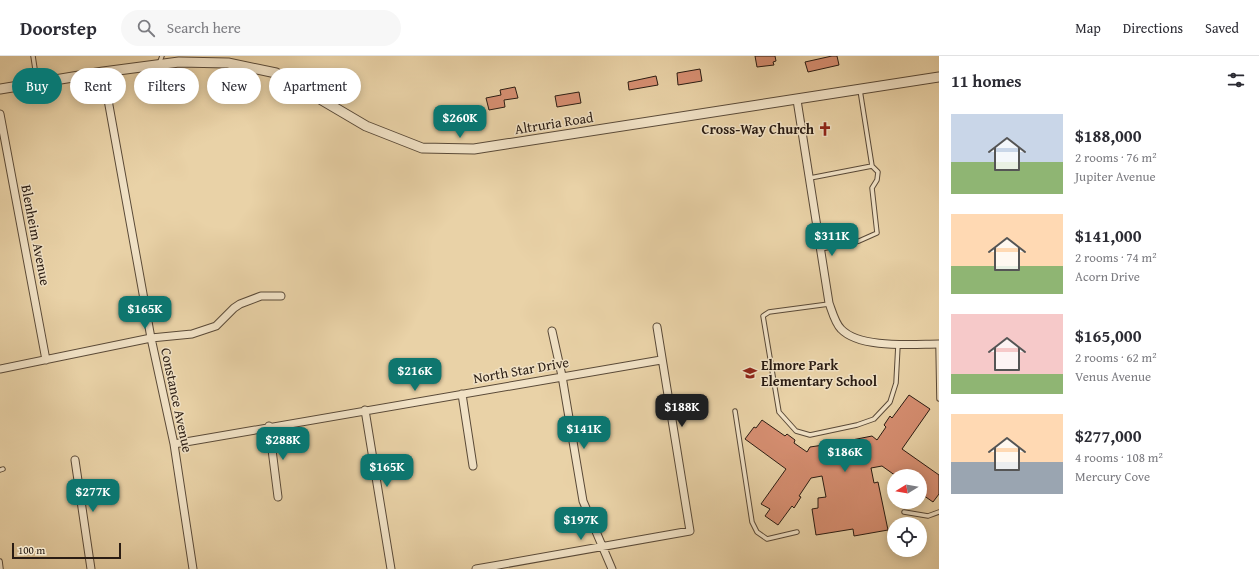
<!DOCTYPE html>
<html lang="en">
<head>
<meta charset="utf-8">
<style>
  :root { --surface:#fff; --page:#f7f7f7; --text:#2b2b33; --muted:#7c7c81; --line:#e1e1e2; --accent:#0f766e }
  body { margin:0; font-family:"Gentium Book Plus",serif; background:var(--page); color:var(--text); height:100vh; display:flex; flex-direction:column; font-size:15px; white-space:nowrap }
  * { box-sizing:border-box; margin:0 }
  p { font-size:13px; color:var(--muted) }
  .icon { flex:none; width:22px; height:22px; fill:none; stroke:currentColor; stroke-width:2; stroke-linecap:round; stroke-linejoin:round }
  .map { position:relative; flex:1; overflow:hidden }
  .drawer { display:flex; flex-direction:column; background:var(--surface); width:320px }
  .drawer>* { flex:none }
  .banner { position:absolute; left:12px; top:12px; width:380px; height:36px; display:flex; gap:8px }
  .needle { width:26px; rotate:259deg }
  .controls { position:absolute; left:887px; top:413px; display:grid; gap:8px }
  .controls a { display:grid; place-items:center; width:40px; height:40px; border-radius:50%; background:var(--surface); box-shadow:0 2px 10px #0003; font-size:20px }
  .scale { position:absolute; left:12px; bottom:10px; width:109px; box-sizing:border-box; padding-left:4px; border:2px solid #2a1c13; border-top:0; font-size:11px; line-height:14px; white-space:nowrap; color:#2a1c13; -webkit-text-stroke:3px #f1e2c6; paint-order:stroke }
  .price { position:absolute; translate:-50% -34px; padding:0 9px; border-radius:8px; background:var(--accent); color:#fff; font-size:13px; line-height:26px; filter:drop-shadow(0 1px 2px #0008) }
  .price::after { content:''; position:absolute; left:50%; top:24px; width:12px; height:9px; margin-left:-6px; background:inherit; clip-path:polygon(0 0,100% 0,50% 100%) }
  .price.current { background:#222; color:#fff }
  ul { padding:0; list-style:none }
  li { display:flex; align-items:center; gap:12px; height:100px; padding:0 12px }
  li span { display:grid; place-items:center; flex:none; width:112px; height:80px; border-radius:0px; color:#555 }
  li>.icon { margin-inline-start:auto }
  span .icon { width:48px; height:48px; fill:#fffc; stroke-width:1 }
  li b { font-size:17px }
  h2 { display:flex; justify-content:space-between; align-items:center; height:48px; padding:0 12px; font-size:17px }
  .pill { padding:0 14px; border-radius:18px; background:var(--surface); box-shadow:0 2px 10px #0003; font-size:14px; line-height:36px }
  .pill.current { background:var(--accent); color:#fff }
  header { display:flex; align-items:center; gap:24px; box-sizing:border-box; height:56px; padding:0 20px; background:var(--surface); border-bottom:1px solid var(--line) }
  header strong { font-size:19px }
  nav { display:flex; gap:22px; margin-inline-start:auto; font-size:14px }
  .search { width:280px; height:36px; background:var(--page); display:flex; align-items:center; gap:10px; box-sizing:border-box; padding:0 14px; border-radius:22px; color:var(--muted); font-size:15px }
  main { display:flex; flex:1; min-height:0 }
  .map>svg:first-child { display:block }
</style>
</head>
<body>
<header>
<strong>Doorstep</strong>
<div class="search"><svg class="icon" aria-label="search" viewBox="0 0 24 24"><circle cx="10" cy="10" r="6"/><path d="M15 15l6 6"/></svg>Search here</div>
<nav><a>Map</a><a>Directions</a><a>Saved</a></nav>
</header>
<main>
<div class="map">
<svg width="939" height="513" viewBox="0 0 939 513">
  <rect width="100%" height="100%" fill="#e9d2a7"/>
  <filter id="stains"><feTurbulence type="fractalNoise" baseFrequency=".005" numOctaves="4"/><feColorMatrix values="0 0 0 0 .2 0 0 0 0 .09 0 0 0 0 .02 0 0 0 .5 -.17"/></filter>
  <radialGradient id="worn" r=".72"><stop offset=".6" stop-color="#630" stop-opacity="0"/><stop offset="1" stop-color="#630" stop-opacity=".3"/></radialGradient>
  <path fill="#d78f72" stroke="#2a1c13" d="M 755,0 L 775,0 L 776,5 L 773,6 L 774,9 L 757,11 Z
    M 832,0 L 837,0 L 839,9 L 808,16 L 805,6 Z
    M 700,13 L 702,25 L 678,29 L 677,17 Z
    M 656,20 L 658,29 L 629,34 L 628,26 Z
    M 515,31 L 518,42 L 504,44 L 505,51 L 489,54 L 486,42 L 501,39 L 500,34 Z
    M 579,36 L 581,47 L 557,51 L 555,40 Z
    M 909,339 L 930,353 L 902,393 L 939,419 L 939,438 L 933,446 L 920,437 L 920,420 L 896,420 L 882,410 L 871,412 L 874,427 L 878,426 L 888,474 L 854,480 L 853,473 L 816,479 L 812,453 L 818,452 L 818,442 L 826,441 L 822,420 L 811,422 L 799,440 L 801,441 L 794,452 L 792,450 L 778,469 L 765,460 L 770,453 L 761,448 L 786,413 L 745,383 L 754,371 L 756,372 L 762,364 L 785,380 L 787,378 L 795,384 L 794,387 L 807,396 L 810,391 L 830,388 L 835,391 L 849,388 L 852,384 L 872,380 L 877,384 L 886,371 L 884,369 L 890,360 L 892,362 Z"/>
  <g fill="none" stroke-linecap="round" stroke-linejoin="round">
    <defs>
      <path id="service" d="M 33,0 L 37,26
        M 159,8 L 162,0
        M 810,122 L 872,110 L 860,34
        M 821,193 L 859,185 L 877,177 L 872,132 L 877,124 L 878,116 L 872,110
        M 829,248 L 769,256 L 763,260 L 779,356 L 796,375 L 810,379 L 857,369 L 874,363 L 890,346 L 896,327 L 898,289
        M 938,288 L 939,343
        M 735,355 L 752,466 L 757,476 L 767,483 L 797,476
        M 0,414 L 3,413
        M 904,456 L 928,460 L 939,456
        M 0,505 L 1,513"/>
      <path id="minor" d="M 103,16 L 151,282 L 174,388 L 193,513
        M 797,44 L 829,247 C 832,255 835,267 841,273 C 860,293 913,288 939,288
        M 0,58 L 46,304
        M 552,275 L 562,320 L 583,445 L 612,513
        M 0,313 L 151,282 L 192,278 L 216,270 L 234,252 L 240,248 L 261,240 L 281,240
        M 462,338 L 473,410
        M 365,354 L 391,513
        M 269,370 L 278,441
        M 174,388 L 661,304
        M 75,404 L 91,513
        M 476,513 L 690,475 L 657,271"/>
      <path id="tertiary" d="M 0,33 L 103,16 L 179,6 L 228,7 L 276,17 L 366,70 L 422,92 L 474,93 L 939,21"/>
    </defs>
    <use href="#service" stroke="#5a4a38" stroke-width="5.5"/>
    <use href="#minor" stroke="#5a4a38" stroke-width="9"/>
    <use href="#tertiary" stroke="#5a4a38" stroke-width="11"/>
    <use href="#service" stroke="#f1e2c6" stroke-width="3.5"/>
    <use href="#minor" stroke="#f1e2c6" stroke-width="7"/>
    <use href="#tertiary" stroke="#f1e2c6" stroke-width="9"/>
  </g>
  <defs>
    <symbol id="church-bare" viewBox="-9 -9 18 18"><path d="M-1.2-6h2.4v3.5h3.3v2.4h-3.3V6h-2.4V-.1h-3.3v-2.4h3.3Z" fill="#8f2418" stroke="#f1e2c6" stroke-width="2.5" paint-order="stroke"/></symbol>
    <symbol id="school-bare" viewBox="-9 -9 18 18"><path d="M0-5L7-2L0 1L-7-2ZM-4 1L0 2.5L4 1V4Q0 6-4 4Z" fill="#8f2418" stroke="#f1e2c6" stroke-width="2.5" paint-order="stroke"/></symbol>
  </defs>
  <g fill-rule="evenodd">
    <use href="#church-bare" x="815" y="63" width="20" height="20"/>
    <use href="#school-bare" x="740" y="307" width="20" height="20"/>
  </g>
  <g text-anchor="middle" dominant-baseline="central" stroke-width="3" stroke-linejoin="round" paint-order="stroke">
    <g font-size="14" fill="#2a1c13" stroke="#f1e2c6">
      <text transform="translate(554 67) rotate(-9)">Altruria Road</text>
      <text transform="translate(36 179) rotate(79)">Blenheim Avenue</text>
      <text transform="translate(521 314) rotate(-10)">North Star Drive</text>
      <text transform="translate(177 344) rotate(78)">Constance Avenue</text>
    </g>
    <g font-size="14" font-weight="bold" fill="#2a1c13" stroke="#f1e2c6" text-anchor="end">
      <text x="814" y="73">Cross-Way Church</text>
      <text x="761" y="309" text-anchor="start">Elmore Park<tspan x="761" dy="16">Elementary School</tspan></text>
    </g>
  </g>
  <rect width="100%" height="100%" filter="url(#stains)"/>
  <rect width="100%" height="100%" fill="url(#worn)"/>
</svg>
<div class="controls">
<a><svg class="needle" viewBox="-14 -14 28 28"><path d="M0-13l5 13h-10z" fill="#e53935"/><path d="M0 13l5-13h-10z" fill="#7c7c81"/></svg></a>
<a><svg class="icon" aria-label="locate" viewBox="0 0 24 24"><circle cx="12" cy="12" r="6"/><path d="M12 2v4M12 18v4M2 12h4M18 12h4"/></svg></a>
</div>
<div class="scale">100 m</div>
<b class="price" style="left:460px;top:83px">$260K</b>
<b class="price" style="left:832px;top:201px">$311K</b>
<b class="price" style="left:145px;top:274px">$165K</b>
<b class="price" style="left:415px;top:336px">$216K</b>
<b class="price current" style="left:682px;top:372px">$188K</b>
<b class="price" style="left:584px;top:394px">$141K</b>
<b class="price" style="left:283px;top:405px">$288K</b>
<b class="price" style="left:845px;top:417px">$186K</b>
<b class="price" style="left:387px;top:432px">$165K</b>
<b class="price" style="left:93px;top:457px">$277K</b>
<b class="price" style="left:581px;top:485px">$197K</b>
<div class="banner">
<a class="pill current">Buy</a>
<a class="pill">Rent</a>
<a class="pill">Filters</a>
<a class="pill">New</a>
<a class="pill">Apartment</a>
</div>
</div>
<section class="drawer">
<h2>11 homes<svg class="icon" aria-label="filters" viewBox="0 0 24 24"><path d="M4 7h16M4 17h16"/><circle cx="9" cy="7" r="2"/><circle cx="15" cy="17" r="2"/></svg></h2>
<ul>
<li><span style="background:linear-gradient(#c9d6e8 60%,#8fb573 0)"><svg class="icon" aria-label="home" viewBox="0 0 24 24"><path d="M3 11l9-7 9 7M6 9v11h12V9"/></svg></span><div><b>$188,000</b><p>2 rooms · 76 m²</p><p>Jupiter Avenue</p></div></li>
<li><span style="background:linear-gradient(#ffd9b3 65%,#8fb573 0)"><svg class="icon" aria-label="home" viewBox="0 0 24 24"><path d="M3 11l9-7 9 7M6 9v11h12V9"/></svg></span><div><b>$141,000</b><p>2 rooms · 74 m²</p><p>Acorn Drive</p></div></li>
<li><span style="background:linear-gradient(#f6c9c9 75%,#8fb573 0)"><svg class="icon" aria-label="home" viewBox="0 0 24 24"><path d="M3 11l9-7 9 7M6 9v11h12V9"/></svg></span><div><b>$165,000</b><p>2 rooms · 62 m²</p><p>Venus Avenue</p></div></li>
<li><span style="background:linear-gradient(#ffd9b3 60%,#9aa5b1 0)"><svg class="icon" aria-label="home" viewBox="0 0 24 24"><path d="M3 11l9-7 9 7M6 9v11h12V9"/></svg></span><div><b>$277,000</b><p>4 rooms · 108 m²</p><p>Mercury Cove</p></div></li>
</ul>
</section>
</main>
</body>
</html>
